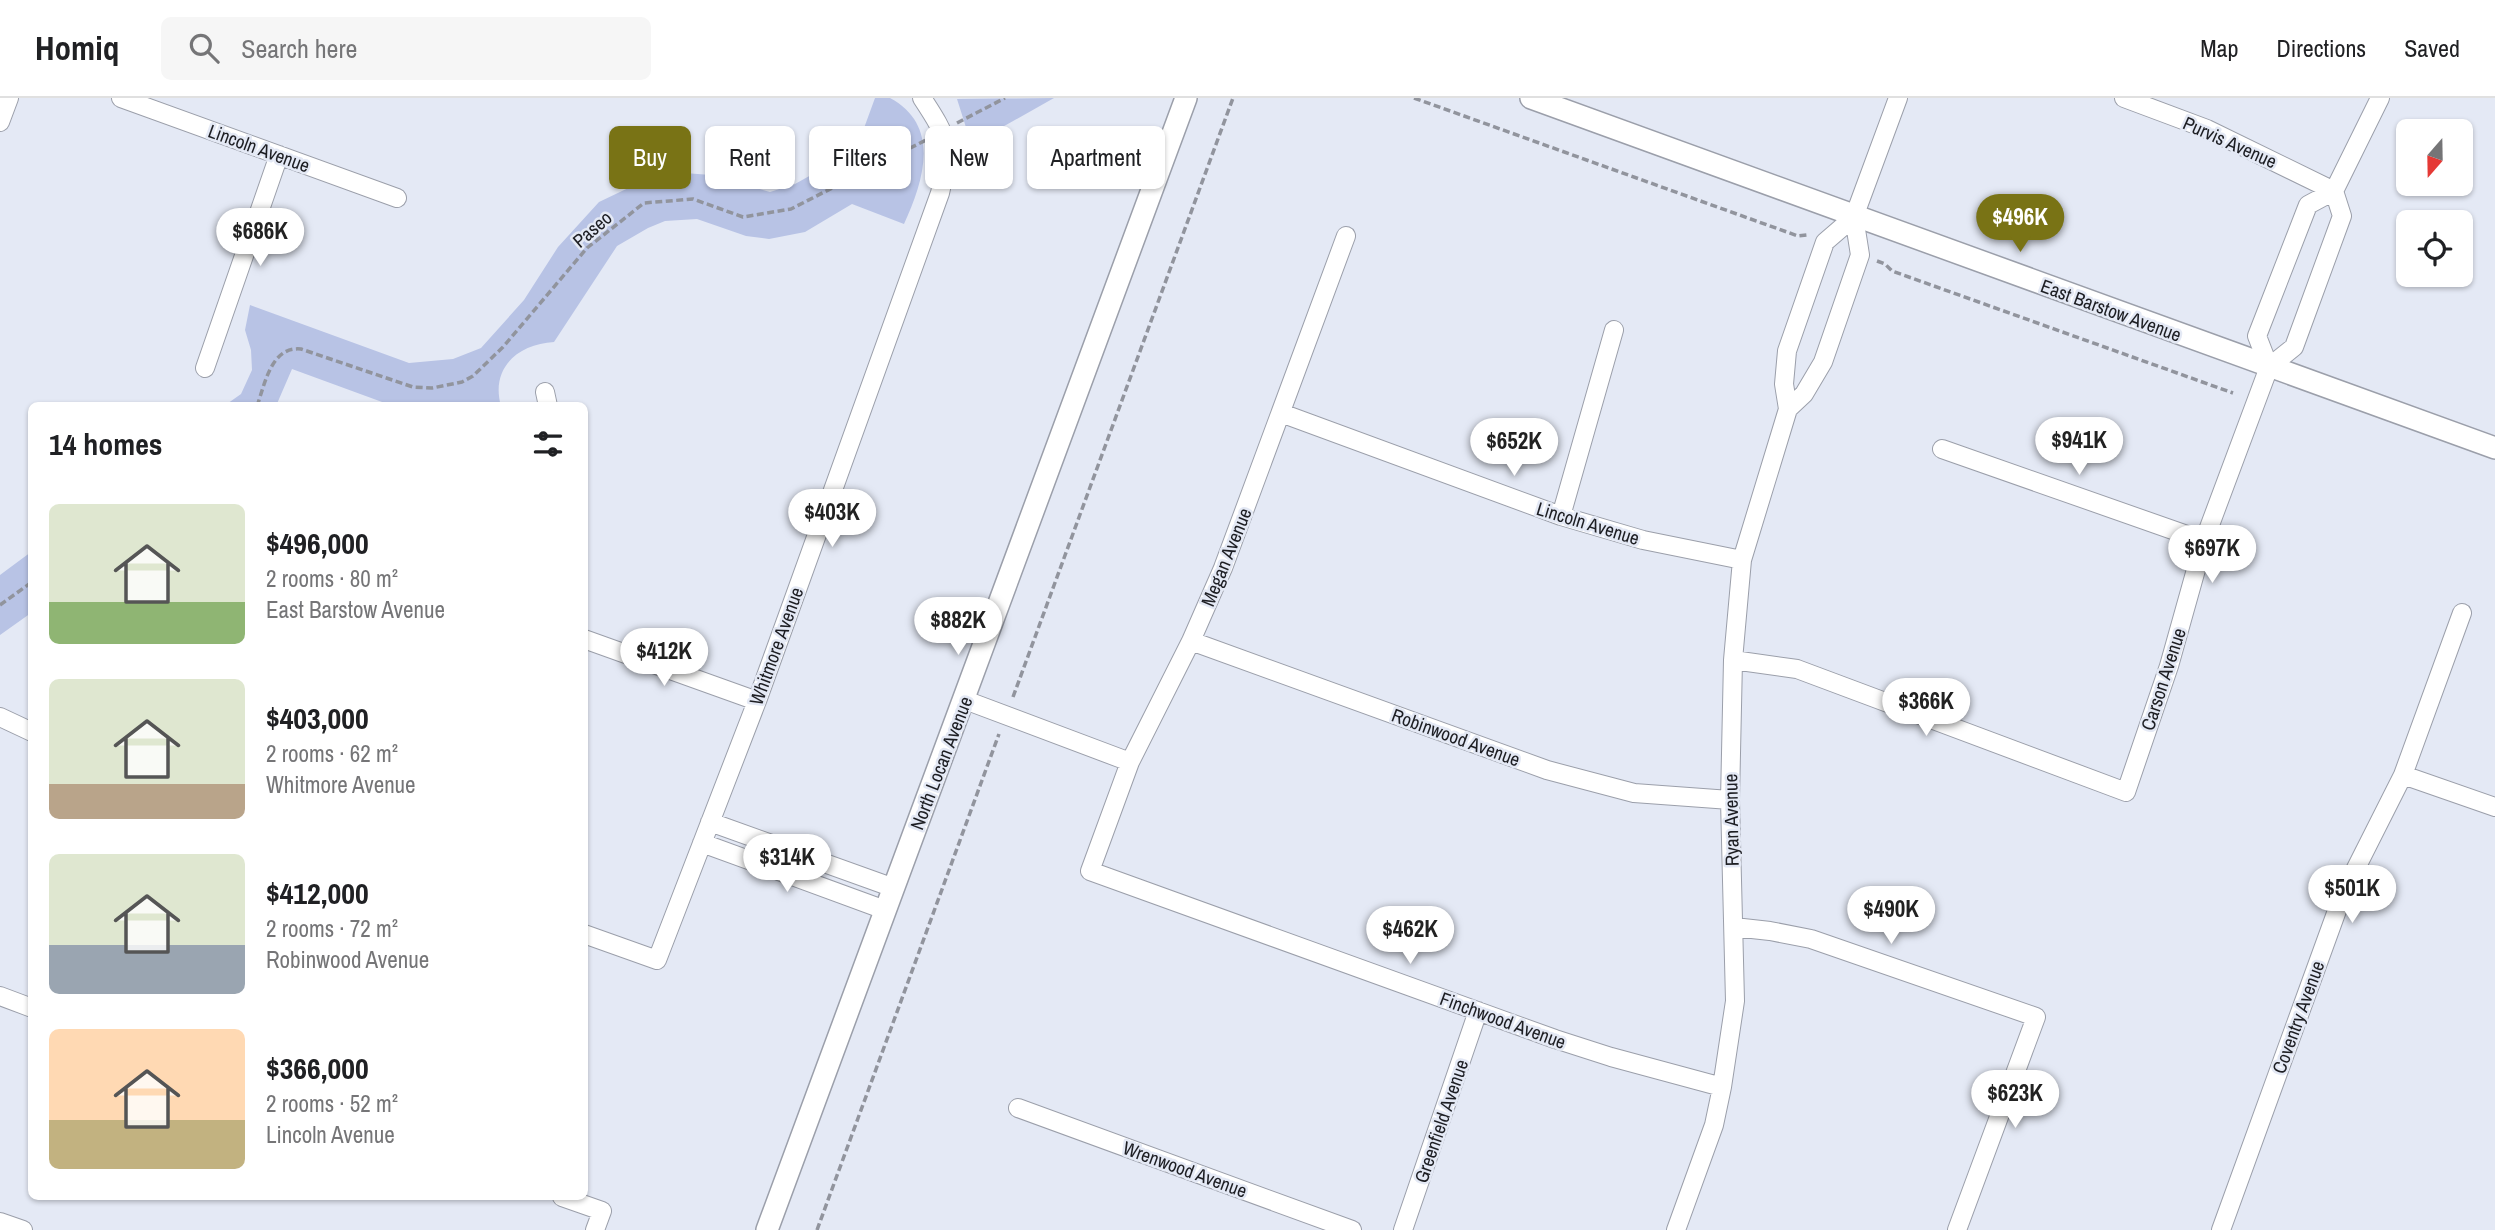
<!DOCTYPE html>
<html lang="en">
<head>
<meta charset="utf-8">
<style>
  :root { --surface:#fff; --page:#f6f6f6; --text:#202124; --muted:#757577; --line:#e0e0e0; --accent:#797315 }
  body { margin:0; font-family:"Archivo Narrow",sans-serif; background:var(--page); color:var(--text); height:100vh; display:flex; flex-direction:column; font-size:26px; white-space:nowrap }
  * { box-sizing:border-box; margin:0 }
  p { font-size:23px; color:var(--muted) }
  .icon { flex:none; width:38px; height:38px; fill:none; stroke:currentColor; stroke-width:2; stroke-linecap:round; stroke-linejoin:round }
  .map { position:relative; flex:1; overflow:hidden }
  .sheet { position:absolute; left:28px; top:304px; width:560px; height:798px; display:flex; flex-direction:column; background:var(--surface); border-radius:10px; box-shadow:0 2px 5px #0004 }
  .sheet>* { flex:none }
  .top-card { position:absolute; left:609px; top:28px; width:665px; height:63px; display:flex; gap:14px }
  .needle { width:46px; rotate:200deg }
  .controls { position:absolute; left:2396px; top:21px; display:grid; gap:14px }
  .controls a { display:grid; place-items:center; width:77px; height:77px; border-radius:10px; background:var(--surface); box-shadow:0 2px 5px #0004; font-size:35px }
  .price { position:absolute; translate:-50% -60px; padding:0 16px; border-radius:24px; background:#fff; color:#222; font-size:23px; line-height:46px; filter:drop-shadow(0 2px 4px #0008) }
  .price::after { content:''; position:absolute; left:50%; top:42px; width:21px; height:16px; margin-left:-10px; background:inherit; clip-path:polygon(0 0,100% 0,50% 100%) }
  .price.on { background:var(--accent); color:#fff }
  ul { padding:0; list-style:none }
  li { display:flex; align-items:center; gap:21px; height:175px; padding:0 21px }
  li span { display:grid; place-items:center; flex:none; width:196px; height:140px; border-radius:10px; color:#555 }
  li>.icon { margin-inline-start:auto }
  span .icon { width:84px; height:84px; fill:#fffc; stroke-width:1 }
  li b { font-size:30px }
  h2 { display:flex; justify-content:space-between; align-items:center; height:84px; padding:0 21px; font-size:30px }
  .chip { padding:0 24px; border-radius:10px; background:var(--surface); box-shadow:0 2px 5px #0004; font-size:24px; line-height:63px }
  .chip.on { background:var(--accent); color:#fff }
  header { display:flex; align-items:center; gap:42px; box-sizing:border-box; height:98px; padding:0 35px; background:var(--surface); border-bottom:2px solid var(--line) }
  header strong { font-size:33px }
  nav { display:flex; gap:38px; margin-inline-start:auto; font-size:24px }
  .search { width:490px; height:63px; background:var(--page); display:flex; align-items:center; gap:18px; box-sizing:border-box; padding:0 24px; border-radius:10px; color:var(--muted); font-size:26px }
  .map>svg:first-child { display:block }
</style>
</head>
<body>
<header>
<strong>Homiq</strong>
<div class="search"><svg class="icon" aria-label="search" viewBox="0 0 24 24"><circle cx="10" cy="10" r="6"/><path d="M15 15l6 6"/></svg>Search here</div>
<nav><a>Map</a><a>Directions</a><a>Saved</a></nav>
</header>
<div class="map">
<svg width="2495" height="1132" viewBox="0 0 2495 1132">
  <rect width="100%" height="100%" fill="#e4e9f5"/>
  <path fill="#b8c3e5" d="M 875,0 L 890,0 C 942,28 923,84 904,126 L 852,106 L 805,134 L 769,141 L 746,138 L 697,121 L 665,123 L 648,130 L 617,148 L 554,244 C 519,246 490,269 501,308 L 393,308 L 292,271 L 276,308 L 224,308 L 241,296 L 252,272 L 251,252 L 245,232 L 250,207 L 409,265 L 453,261 L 481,250 L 524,202 L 558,149 L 599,104 L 643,83 L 671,74 L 711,77 L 770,94 L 795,86 L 856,52 Z
    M 1054,0 L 990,36 L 970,42 L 957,1 Z
    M 31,454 L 31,515 L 0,537 L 0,477 Z"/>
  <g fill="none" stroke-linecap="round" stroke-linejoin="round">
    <defs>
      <path id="minor" d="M 121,0 L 397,100
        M 2124,0 L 2207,31 L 2334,93
        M 0,24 L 9,0
        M 1346,138 L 1223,470 L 1191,543 L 1130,664 L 1090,773 L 1555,941 L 1611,959 L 1722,989
        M 2269,269 L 2257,238 L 2308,107 L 2334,93 L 2380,0
        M 205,270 L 279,57
        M 545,294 L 548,308
        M 1788,311 L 1804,296 L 1823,264 L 1860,157 L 1854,119 L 1898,0
        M 1281,315 L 1561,418 L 1643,442 L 1742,462
        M 1942,351 L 2204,443
        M 1561,418 L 1614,232
        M 584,541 L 757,603
        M 1191,543 L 1547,672 L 1634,695 L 1730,702
        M 1733,562 L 1797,571 L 2126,694 L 2169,568 L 2204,443 L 2269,269 L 2294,249 L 2342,118 L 2334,93
        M 965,602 L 1130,664
        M 0,619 L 32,634
        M 2403,677 L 2495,709
        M 710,724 L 894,790
        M 702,745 L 885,812
        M 1734,829 L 1770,833 L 1811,841 L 2036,919 L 1957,1132
        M 584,836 L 657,862 L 757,603 L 940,95 C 951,47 949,41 922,0
        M 0,898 L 32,910
        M 1018,1010 L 1352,1132
        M 562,1099 L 602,1113 L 595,1132
        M 0,1124 L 23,1132
        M 1403,1132 L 1478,913
        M 1676,1132 L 1714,1027 L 1722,989 L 1735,903 L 1730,702 L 1733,562 L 1742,462 L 1788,311 L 1784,286 L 1787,253 L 1825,144 L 1854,119
        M 2221,1132 L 2343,796 L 2403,677 L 2462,515"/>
      <path id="tertiary" d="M 1531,0 L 2495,350
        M 767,1132 L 1186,0"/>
    </defs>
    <use href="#minor" stroke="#9b9faa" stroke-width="20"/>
    <use href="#tertiary" stroke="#9b9faa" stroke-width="24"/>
    <path stroke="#91949d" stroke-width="3.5" stroke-dasharray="7 3.5" stroke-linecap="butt" d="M 1414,0 L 1798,138 L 1807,137
      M 957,25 L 1005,0
      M 1877,163 L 1885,166 L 1892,173 L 2233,295
      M 257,308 C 265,286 271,248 301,251 L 413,289 L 432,290 L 462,284 L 473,278 L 503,249 L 587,150 L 644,105 L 693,101 L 743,119 L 791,111 L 926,42
      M 0,507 L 32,484
      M 1013,599 L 1233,0
      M 817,1132 L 999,636"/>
    <use href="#minor" stroke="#fff" stroke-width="18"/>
    <use href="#tertiary" stroke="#fff" stroke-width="21"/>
  </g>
  <g text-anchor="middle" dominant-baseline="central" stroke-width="5" stroke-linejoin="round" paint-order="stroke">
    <g font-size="19" fill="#1d1e23" stroke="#e4e9f5">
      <text transform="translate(2230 44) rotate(24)">Purvis Avenue</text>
      <text transform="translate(259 50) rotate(20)">Lincoln Avenue</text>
      <text transform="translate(592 131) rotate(-41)">Paseo</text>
      <text transform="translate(2111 212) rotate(20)">East Barstow Avenue</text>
      <text transform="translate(1588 425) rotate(17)">Lincoln Avenue</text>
      <text transform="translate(1226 459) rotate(-68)">Megan Avenue</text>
      <text transform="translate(776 548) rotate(-70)">Whitmore Avenue</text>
      <text transform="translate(2163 581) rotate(-72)">Carson Avenue</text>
      <text transform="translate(1456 639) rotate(20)">Robinwood Avenue</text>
      <text transform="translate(941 665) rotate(-69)">North Locan Avenue</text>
      <text transform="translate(1731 722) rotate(-91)">Ryan Avenue</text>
      <text transform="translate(2298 919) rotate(-70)">Coventry Avenue</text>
      <text transform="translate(1503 922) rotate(20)">Finchwood Avenue</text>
      <text transform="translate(1441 1023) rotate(-71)">Greenfield Avenue</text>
      <text transform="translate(1185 1071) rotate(20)">Wrenwood Avenue</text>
    </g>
  </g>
</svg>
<div class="controls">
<a><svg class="needle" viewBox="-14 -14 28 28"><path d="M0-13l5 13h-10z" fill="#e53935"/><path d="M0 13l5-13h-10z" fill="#757577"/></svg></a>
<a><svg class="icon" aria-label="locate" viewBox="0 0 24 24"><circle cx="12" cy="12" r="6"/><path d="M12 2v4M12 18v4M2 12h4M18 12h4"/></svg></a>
</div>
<b class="price on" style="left:2020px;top:156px">$496K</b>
<b class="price" style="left:260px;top:170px">$686K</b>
<b class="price" style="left:2079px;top:379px">$941K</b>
<b class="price" style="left:1514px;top:380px">$652K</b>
<b class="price" style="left:832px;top:451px">$403K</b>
<b class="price" style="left:2212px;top:487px">$697K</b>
<b class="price" style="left:958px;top:559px">$882K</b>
<b class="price" style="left:664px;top:590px">$412K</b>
<b class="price" style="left:1926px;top:640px">$366K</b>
<b class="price" style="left:787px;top:796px">$314K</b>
<b class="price" style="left:2352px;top:827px">$501K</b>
<b class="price" style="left:1891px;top:848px">$490K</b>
<b class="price" style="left:1410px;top:868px">$462K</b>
<b class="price" style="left:2015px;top:1032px">$623K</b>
<div class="top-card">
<a class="chip on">Buy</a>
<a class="chip">Rent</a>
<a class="chip">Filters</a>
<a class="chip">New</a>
<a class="chip">Apartment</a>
</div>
<section class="sheet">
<h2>14 homes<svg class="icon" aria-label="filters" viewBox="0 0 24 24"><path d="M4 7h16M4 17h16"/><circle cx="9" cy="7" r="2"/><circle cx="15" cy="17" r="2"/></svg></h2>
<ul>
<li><span style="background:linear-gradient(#dfe7d0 70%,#8fb573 0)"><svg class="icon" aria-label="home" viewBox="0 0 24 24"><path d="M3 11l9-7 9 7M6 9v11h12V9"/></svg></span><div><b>$496,000</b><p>2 rooms · 80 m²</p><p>East Barstow Avenue</p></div></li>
<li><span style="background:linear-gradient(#dfe7d0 75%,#b9a48a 0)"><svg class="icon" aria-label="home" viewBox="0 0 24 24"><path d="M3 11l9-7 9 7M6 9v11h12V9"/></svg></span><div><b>$403,000</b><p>2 rooms · 62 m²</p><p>Whitmore Avenue</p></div></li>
<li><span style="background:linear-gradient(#dfe7d0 65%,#9aa5b1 0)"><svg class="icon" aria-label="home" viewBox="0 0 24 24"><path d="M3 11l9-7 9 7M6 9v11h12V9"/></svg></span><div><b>$412,000</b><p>2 rooms · 72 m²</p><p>Robinwood Avenue</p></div></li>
<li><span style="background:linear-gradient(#ffd9b3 65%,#c2b280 0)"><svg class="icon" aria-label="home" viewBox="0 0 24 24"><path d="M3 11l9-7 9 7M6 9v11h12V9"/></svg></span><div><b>$366,000</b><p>2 rooms · 52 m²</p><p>Lincoln Avenue</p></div></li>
</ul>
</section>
</div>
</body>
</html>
